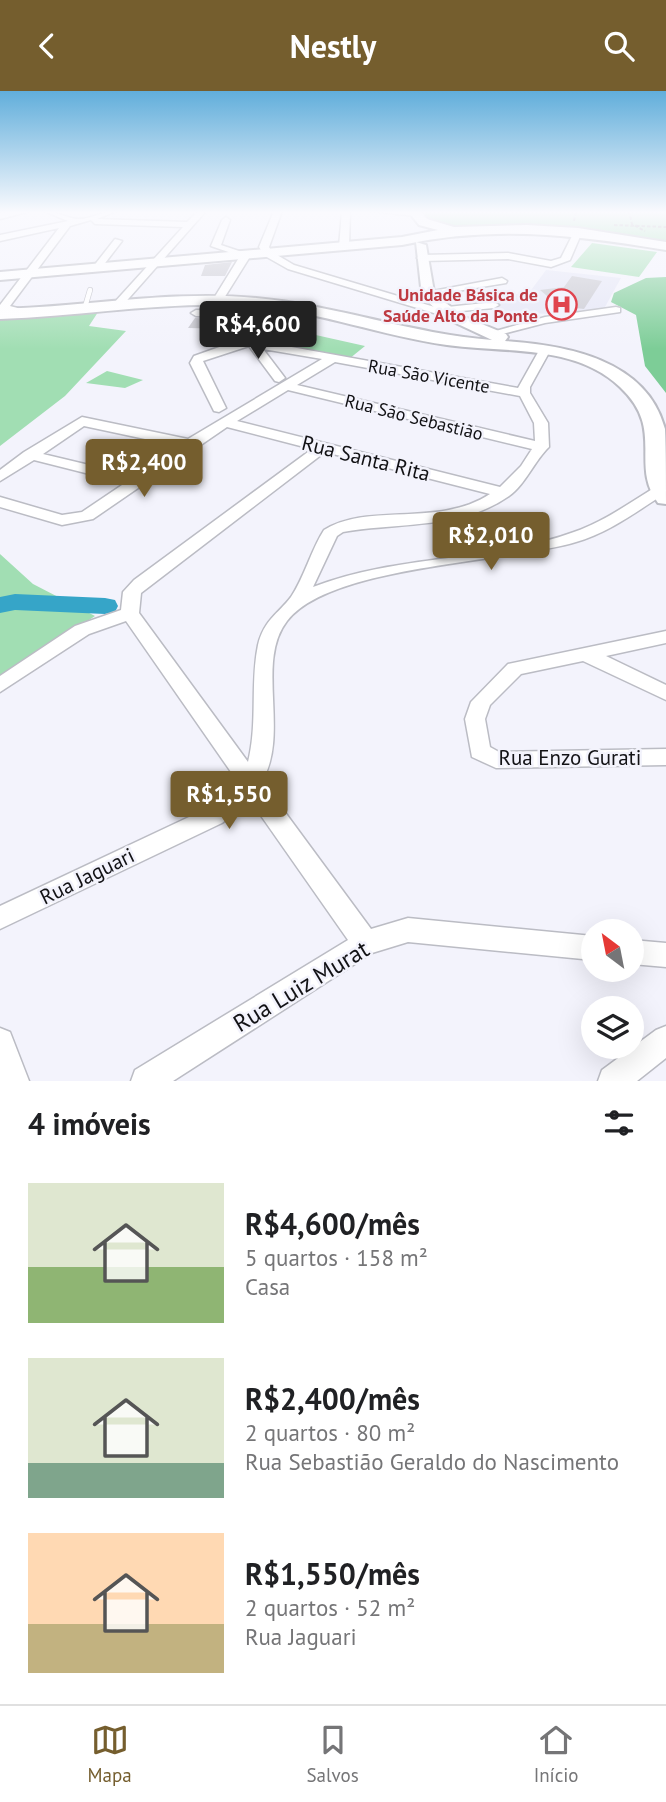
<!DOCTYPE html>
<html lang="pt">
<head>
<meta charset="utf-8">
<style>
  :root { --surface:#fff; --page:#f2f2f2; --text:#202124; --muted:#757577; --line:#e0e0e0; --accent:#755e2e }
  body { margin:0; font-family:"PT Sans",sans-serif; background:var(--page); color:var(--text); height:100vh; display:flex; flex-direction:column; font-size:26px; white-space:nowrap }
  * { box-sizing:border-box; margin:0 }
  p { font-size:23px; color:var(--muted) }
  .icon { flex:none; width:38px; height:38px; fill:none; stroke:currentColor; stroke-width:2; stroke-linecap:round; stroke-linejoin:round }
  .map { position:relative; height:990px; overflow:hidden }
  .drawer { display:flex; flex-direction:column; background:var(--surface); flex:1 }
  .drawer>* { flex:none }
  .needle { width:46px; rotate:328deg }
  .buttons { position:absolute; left:581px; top:828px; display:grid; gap:14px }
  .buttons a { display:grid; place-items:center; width:63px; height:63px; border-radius:50%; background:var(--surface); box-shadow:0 7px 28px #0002; font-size:35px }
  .price { position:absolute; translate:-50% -60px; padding:0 16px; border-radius:7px; background:var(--accent); color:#fff; font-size:23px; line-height:46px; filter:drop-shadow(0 2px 4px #0008) }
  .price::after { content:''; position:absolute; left:50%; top:42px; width:21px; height:16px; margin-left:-10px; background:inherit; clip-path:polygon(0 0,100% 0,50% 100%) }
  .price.current { background:#222; color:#fff }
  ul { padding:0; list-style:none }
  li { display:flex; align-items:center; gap:21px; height:175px; padding:0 28px }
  li span { display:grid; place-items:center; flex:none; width:196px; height:140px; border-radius:0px; color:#555 }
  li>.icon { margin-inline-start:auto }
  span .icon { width:84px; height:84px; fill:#fffc; stroke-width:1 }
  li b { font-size:30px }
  h2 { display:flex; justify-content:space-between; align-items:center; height:84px; padding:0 28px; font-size:30px }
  header { display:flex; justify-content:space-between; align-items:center; height:91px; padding:0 28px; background:var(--accent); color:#fff; font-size:32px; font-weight:700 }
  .dock { display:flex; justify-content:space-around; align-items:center; height:98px; border-top:2px solid var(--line); background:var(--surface); font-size:19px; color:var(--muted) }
  .dock a { display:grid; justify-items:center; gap:4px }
  .dock .current { color:var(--accent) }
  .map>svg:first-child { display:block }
</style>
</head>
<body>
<header><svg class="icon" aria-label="back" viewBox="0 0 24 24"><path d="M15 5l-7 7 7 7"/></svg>Nestly<svg class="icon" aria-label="search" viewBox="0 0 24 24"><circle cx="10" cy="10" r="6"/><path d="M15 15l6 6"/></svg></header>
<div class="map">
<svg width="666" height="990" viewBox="0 0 666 990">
  <rect width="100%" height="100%" fill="#f3f3fc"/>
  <path fill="#e5e6f6" d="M 546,179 L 621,187 L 605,216 L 586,221 L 567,224 L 493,220 L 496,205 L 529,202 Z"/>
  <path fill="#a1deb3" d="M 418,120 L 666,120 L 666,151 L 439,134 L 422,128 Z
    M 592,152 L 657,161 L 639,186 L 571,176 Z
    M 100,218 L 89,235 L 126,240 L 65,305 L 0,355 L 0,227 Z
    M 262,232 L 365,255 L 349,268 L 252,249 Z
    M 107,280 L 143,289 L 125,297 L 86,292 Z
    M 0,463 L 33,493 L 95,525 L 0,589 Z"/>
  <path fill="#7dcd97" d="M 666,186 L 666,302 L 645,275 L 636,224 L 611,211 L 614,202 L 646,187 Z"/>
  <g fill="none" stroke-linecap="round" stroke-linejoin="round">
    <path fill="#36a5c8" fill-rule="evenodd" d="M 15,503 L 105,507 L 115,509 L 118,515 L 115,521 L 105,523 L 15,519 L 0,522 L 0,506 Z"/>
  </g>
  <path fill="#c8c8d0" d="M 232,171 L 225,185 L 201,185 L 205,174 Z
    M 572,185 L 602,190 L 584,218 L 550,214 L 553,210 L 540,199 L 564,196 Z
    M 195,227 L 216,228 L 247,232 L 232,238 L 188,237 Z"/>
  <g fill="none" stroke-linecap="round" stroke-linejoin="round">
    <defs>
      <path id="lane" d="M 85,216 L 90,199"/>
      <path id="street" d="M 15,120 L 31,120 L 0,128 L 0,122 Z
        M 44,120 C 56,120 65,127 77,128 C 89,129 103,120 116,120 L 97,128 L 187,131 L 198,120 L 206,120 L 122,215 L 113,213 L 183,136 L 95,133 L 91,129 L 70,135 L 10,215 L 29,220 L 29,224 L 0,219 L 0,214 L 59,137 L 0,150 L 0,144 L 68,130 Z
        M 274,120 L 282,120 L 269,156 L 272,161 L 294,174 L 438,217 L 494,211 L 499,214 L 494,217 L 451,221 L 451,225 L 447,226 L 288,178 L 265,165 L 259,156 Z
        M 342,120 L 350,120 L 349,156 L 344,159 L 339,156 Z
        M 370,120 L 406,120 L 420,123 L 416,125 Z
        M 226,126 L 230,129 L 221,154 L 251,164 L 221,212 L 216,215 L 211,212 L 240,165 L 211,155 L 222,129 Z
        M 575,139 L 582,141 L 570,169 L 551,176 L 508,168 L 422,170 L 417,167 L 422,164 L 508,162 L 551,170 L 561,167 Z
        M 115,148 L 122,150 L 99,180 L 93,180 L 93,176 Z
        M 502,187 L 507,190 L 506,192 L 427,205 L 422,202 Z
        M 264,210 L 269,213 L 253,249 L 518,297 L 541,256 L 551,258 L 530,296 L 530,302 L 548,332 L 549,356 C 535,369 525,394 509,405 C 461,439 399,431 343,441 L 337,445 L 313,496 C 399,463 492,471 574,441 C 603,431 628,413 654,397 L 659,395 L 666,399 L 664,403 C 636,421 608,442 576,451 C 506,472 330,474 287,530 C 255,571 290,643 262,690 L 371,838 L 408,827 L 593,845 L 593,869 L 408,851 L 372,862 L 173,990 L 131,990 L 135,979 L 348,849 L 250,709 L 222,732 L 0,838 L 0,815 L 206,718 L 228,702 L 238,691 L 126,530 L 89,543 L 0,601 L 0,585 L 75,535 L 121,519 L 123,501 L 134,489 L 312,358 L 227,336 L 93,428 L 62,434 L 0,416 L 0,406 L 62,424 L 82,421 L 125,392 L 34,369 L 0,390 L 0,379 L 24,361 L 82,326 L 188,348 L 322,268 L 263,258 L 285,287 L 279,291 L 275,290 L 249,255 L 203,270 L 226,317 L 219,321 L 214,320 L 190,272 L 194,265 L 242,248 L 209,246 L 203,243 L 205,241 L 245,241 L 252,227 L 196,225 L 191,222 L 196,219 L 255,221 L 260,211 ZM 335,271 L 520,305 L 534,332 L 535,350 L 297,294 ZM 288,299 L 532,358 L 521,375 L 500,396 L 237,330 ZM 84,335 L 178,355 L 135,385 L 43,363 ZM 325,361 L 490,403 C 438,437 368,411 324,439 C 311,459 305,485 291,506 C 278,523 264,529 258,554 C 250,592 258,632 248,671 L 139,522 L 141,502 Z
        M 616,216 L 620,217 L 620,221 L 545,232 L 491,246 L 485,243 L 545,226 Z
        M 666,540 L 666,552 L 606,565 L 666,594 L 666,609 L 583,570 L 521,583 L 490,614 L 485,628 L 490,656 L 499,661 L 666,658 L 666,674 L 496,677 L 472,666 L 465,628 L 471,611 L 508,573 Z
        M 632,849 L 666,852 L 666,876 L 632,873 Z
        M 666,935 L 666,967 L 637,990 L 598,990 L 602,979 L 656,939 Z
        M 0,937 L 10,941 L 29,990 L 0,990 Z"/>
      <path id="secondary" d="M 408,120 L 420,120 L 427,128 L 454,136 L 527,134 L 578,137 L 666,151 L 666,159 C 573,144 495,134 402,154 L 0,189 L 0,181 L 402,146 L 438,139 L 419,134 Z
        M 416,151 L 426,154 L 434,201 L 439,207 L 465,226 L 506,243 L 508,246 L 505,250 C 565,254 647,268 665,338 C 666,360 666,390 666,413 L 658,412 C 629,373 666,339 620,296 C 575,253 504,262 447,254 C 382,245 321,221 255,215 C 170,209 85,225 0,228 L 0,218 C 85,216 171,199 256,207 C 336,214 412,243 492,249 L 445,227 L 422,205 Z"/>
    </defs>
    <use href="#lane" stroke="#bbbcc4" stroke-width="6"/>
    <use href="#street" stroke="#bbbcc4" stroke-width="3"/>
    <use href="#secondary" stroke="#bbbcc4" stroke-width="4"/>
    <path stroke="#8f8f95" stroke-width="2" stroke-dasharray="3.5 2" stroke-linecap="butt" d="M 629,120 L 632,133 L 645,140
      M 574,130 L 576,120
      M 614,134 L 666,136"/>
    <use href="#lane" stroke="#fff" stroke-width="4.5"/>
    <use href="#street" fill="#fff" fill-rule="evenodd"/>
    <use href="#secondary" fill="#fff" fill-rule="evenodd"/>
  </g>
  <linearGradient id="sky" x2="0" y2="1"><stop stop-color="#61aedb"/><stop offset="0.47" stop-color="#fafafe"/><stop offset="1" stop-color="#fafafe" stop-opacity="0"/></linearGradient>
  <rect width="666" height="258" fill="url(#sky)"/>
  <defs>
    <symbol id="hospital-ring" viewBox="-11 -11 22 22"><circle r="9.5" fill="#f3f3fc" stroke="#e0444e" stroke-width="1.5"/><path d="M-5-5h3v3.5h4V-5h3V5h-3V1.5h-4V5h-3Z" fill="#e0444e"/></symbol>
  </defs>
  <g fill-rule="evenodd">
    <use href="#hospital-ring" x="544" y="196" width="35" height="35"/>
  </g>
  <g text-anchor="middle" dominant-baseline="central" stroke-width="5" stroke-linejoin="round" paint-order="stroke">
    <g font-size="18" font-weight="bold" fill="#be3a42" stroke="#f3f3fc" text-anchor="end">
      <text x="538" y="203">Unidade Básica de<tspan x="538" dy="21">Saúde Alto da Ponte</tspan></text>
    </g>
    <g font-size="18" fill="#121215" stroke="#f3f3fc">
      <text transform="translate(429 285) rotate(10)">Rua São Vicente</text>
      <text transform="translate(414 326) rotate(14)">Rua São Sebastião</text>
    </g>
    <g font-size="21" fill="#121215" stroke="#f3f3fc">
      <text transform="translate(366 367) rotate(14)">Rua Santa Rita</text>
      <text x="570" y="666">Rua Enzo Gurati</text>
      <text transform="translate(87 785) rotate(-26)">Rua Jaguari</text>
    </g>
    <g font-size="24" fill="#121215" stroke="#f3f3fc">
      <text transform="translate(301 895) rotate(-31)">Rua Luiz Murat</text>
    </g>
  </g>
</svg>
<div class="buttons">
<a><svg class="needle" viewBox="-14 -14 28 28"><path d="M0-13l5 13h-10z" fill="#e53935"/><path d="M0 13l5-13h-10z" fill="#757577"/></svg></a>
<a><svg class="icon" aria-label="layers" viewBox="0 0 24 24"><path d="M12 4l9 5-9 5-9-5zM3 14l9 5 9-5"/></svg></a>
</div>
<b class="price current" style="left:258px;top:270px">R$4,600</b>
<b class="price" style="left:144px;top:408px">R$2,400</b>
<b class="price" style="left:491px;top:481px">R$2,010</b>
<b class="price" style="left:229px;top:740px">R$1,550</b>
</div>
<section class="drawer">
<h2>4 imóveis<svg class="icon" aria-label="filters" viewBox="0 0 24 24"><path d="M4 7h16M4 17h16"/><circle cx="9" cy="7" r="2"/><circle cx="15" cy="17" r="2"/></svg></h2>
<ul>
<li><span style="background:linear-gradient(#dfe7d0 60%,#8fb573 0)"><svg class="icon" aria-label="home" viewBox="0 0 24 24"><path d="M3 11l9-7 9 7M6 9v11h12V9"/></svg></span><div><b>R$4,600/mês</b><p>5 quartos · 158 m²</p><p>Casa</p></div></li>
<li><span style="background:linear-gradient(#dfe7d0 75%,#7fa58c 0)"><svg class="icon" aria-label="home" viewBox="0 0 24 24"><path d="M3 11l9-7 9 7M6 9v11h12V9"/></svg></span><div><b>R$2,400/mês</b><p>2 quartos · 80 m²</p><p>Rua Sebastião Geraldo do Nascimento</p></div></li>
<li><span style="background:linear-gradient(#ffd9b3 65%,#c2b280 0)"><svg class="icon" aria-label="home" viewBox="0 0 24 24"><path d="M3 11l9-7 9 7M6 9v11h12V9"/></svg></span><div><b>R$1,550/mês</b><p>2 quartos · 52 m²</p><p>Rua Jaguari</p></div></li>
</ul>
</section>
<nav class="dock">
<a class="current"><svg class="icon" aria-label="map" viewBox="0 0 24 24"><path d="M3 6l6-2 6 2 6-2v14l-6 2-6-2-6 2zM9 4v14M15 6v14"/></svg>Mapa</a>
<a><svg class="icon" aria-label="saved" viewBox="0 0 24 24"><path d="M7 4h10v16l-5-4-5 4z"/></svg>Salvos</a>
<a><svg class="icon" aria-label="home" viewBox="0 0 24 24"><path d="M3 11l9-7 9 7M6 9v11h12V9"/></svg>Início</a>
</nav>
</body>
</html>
